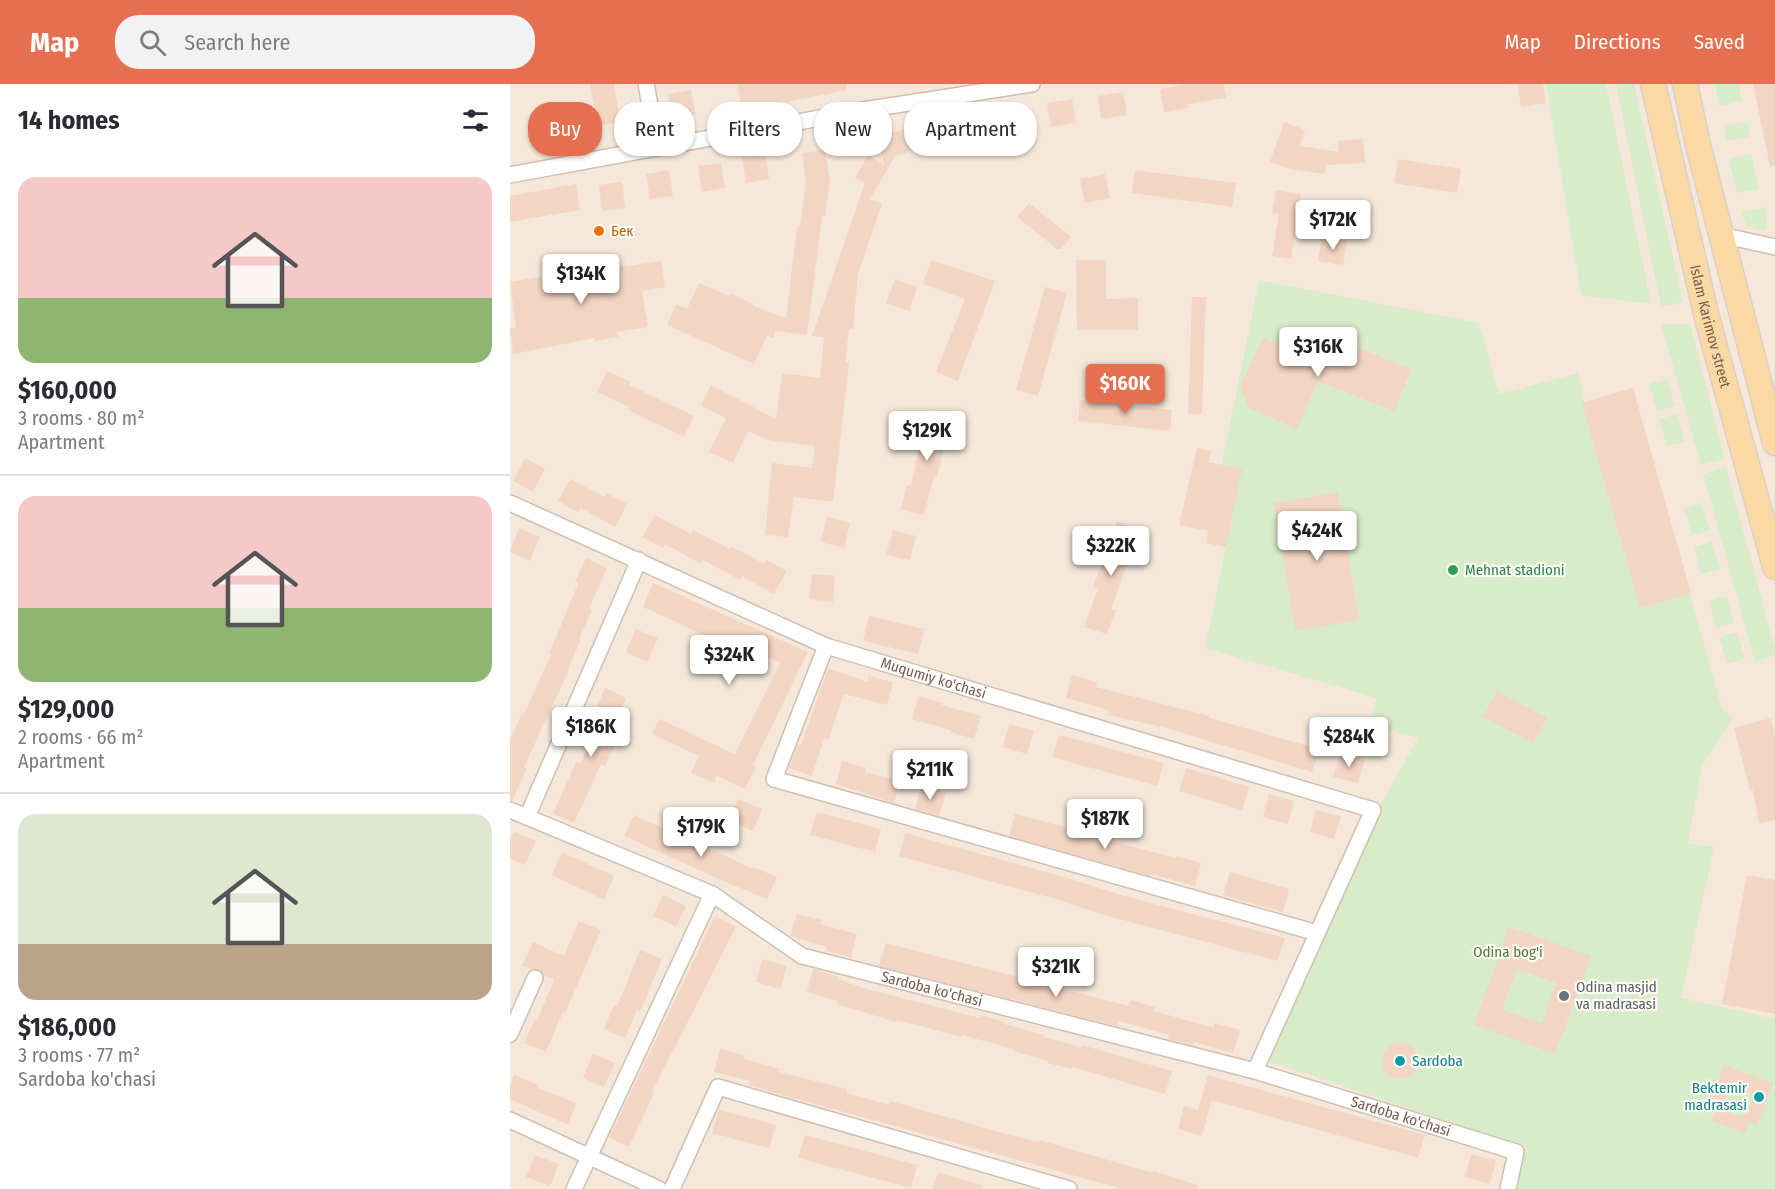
<!DOCTYPE html>
<html lang="en">
<head>
<meta charset="utf-8">
<style>
  :root { --surface:#fff; --page:#f2f2f3; --text:#2b2b33; --muted:#7c7c81; --line:#e1e1e2; --accent:#e76f51 }
  body { margin:0; font-family:"Fira Sans Condensed",sans-serif; background:var(--page); color:var(--text); height:100vh; display:flex; flex-direction:column; font-size:22px; white-space:nowrap }
  * { box-sizing:border-box; margin:0 }
  p { font-size:20px; color:var(--muted) }
  .icon { flex:none; width:33px; height:33px; fill:none; stroke:currentColor; stroke-width:2; stroke-linecap:round; stroke-linejoin:round }
  .map { position:relative; flex:1; overflow:hidden }
  .details { display:flex; flex-direction:column; background:var(--surface); width:510px }
  .details>* { flex:none }
  .banner { position:absolute; left:18px; top:18px; width:570px; height:54px; display:flex; gap:12px }
  .price { position:absolute; translate:-50% -51px; padding:0 14px; border-radius:6px; background:#fff; color:#222; font-size:20px; line-height:39px; filter:drop-shadow(0 2px 3px #0008) }
  .price::after { content:''; position:absolute; left:50%; top:36px; width:18px; height:14px; margin-left:-9px; background:inherit; clip-path:polygon(0 0,100% 0,50% 100%) }
  .price.current { background:var(--accent); color:#fff }
  ul { padding:0; list-style:none }
  li { display:grid; align-content:center; gap:12px; height:318px; padding:0 18px }
  li+li { border-top:2px solid var(--line) }
  li span { display:grid; place-items:center; height:186px; border-radius:18px; color:#555 }
  li>.icon { margin-inline-start:auto }
  span .icon { width:108px; height:108px; fill:#fffc; stroke-width:1 }
  li b { font-size:26px }
  h2 { display:flex; justify-content:space-between; align-items:center; height:72px; padding:0 18px; font-size:26px }
  .tag { padding:0 21px; border-radius:24px; background:var(--surface); box-shadow:0 2px 4px #0004; font-size:21px; line-height:54px }
  .tag.current { background:var(--accent); color:#fff }
  header { display:flex; align-items:center; gap:36px; box-sizing:border-box; height:84px; padding:0 30px; background:var(--accent); color:#fff }
  header strong { font-size:28px }
  nav { display:flex; gap:33px; margin-inline-start:auto; font-size:21px }
  .search { width:420px; height:54px; background:var(--page); display:flex; align-items:center; gap:15px; box-sizing:border-box; padding:0 21px; border-radius:24px; color:var(--muted); font-size:22px }
  main { display:flex; flex:1; min-height:0 }
  .map>svg:first-child { display:block }
</style>
</head>
<body>
<header>
<strong>Map</strong>
<div class="search"><svg class="icon" aria-label="search" viewBox="0 0 24 24"><circle cx="10" cy="10" r="6"/><path d="M15 15l6 6"/></svg>Search here</div>
<nav><a>Map</a><a>Directions</a><a>Saved</a></nav>
</header>
<main>
<section class="details">
<h2>14 homes<svg class="icon" aria-label="filters" viewBox="0 0 24 24"><path d="M4 7h16M4 17h16"/><circle cx="9" cy="7" r="2"/><circle cx="15" cy="17" r="2"/></svg></h2>
<ul>
<li><span style="background:linear-gradient(#f6c9c9 65%,#8fb573 0)"><svg class="icon" aria-label="home" viewBox="0 0 24 24"><path d="M3 11l9-7 9 7M6 9v11h12V9"/></svg></span><div><b>$160,000</b><p>3 rooms · 80 m²</p><p>Apartment</p></div></li>
<li><span style="background:linear-gradient(#f6c9c9 60%,#8fb573 0)"><svg class="icon" aria-label="home" viewBox="0 0 24 24"><path d="M3 11l9-7 9 7M6 9v11h12V9"/></svg></span><div><b>$129,000</b><p>2 rooms · 66 m²</p><p>Apartment</p></div></li>
<li><span style="background:linear-gradient(#dfe7d0 70%,#b9a48a 0)"><svg class="icon" aria-label="home" viewBox="0 0 24 24"><path d="M3 11l9-7 9 7M6 9v11h12V9"/></svg></span><div><b>$186,000</b><p>3 rooms · 77 m²</p><p>Sardoba ko'chasi</p></div></li>
</ul>
</section>
<div class="map">
<svg width="1265" height="1105" viewBox="0 0 1265 1105">
  <rect width="100%" height="100%" fill="#fdf6ec"/>
  <path fill="#f5e8da" d="M 0,0 L 1265,0 L 1265,1105 L 0,1105 Z"/>
  <path fill="#d8ecc9" d="M 1036,0 L 1096,0 L 1141,220 L 1071,211 Z
    M 1106,0 L 1124,0 L 1173,218 L 1151,223 Z
    M 1205,0 L 1229,0 L 1232,17 L 1209,22 Z
    M 1237,38 L 1240,53 L 1217,57 L 1214,42 Z
    M 1241,70 L 1249,105 L 1227,109 L 1219,75 Z
    M 1255,123 L 1258,143 L 1254,147 L 1236,142 L 1232,128 Z
    M 749,196 L 969,239 L 989,310 L 1068,289 L 1075,318 L 1123,304 L 1212,625 L 1223,634 L 1192,682 L 1178,759 L 1204,763 L 1171,914 L 1265,935 L 1265,1105 L 1006,1105 L 1015,1063 L 755,976 L 863,734 L 908,654 L 860,640 L 867,614 L 695,564 L 716,463 L 696,459 Z
    M 1151,240 L 1180,240 L 1215,375 L 1191,381 Z
    M 1157,295 L 1165,322 L 1147,327 L 1139,300 Z
    M 1167,330 L 1175,358 L 1157,362 L 1149,335 Z
    M 1216,383 L 1265,565 L 1265,571 L 1245,578 L 1193,390 Z
    M 1192,419 L 1200,446 L 1182,451 L 1174,424 Z
    M 1202,458 L 1210,485 L 1191,490 L 1184,463 Z
    M 1217,512 L 1224,539 L 1206,544 L 1199,517 Z
    M 1227,548 L 1235,575 L 1217,580 L 1209,553 Z"/>
  <path fill="#f3d5c3" fill-rule="evenodd" d="M 80,0 L 104,0 L 110,38 L 87,42 Z
    M 235,0 L 336,0 L 337,6 L 232,27 L 227,1 Z
    M 679,0 L 714,0 L 716,14 L 678,20 L 679,24 L 654,28 L 650,5 Z
    M 1008,0 L 1033,0 L 1036,19 L 1011,23 Z
    M 1243,0 L 1265,0 L 1265,81 L 1260,82 Z
    M 181,6 L 186,31 L 162,35 L 158,10 Z
    M 613,8 L 617,31 L 591,35 L 588,12 Z
    M 562,15 L 566,39 L 541,43 L 537,19 Z
    M 510,25 L 514,49 L 455,58 L 454,54 L 397,67 L 398,69 L 385,72 L 360,115 L 372,120 L 348,190 L 343,245 L 339,245 L 335,279 L 339,279 L 323,418 L 284,413 L 278,453 L 255,451 L 262,379 L 302,384 L 305,362 L 258,356 L 238,347 L 223,379 L 199,368 L 216,334 L 191,322 L 201,301 L 266,335 L 272,289 L 310,294 L 314,253 L 302,252 L 355,99 L 345,94 L 358,71 L 374,81 L 368,51 L 408,43 L 407,39 L 430,34 L 431,37 Z
    M 774,38 L 795,46 L 790,62 L 829,68 L 828,57 L 853,55 L 855,79 L 817,81 L 815,90 L 780,85 L 760,78 Z
    M 315,66 L 320,97 L 315,132 L 312,132 L 297,251 L 266,247 L 263,254 L 257,252 L 244,280 L 157,241 L 166,220 L 177,225 L 189,199 L 219,212 L 220,209 L 243,220 L 243,222 L 276,234 L 287,143 L 290,143 L 296,97 L 292,69 Z
    M 255,69 L 259,95 L 236,99 L 232,73 Z
    M 888,75 L 951,85 L 947,109 L 884,99 Z
    M 211,79 L 215,104 L 192,108 L 188,82 Z
    M 159,86 L 163,112 L 140,115 L 136,90 Z
    M 625,86 L 726,99 L 722,123 L 622,109 Z
    M 595,90 L 600,114 L 575,119 L 570,95 Z
    M 112,98 L 115,124 L 92,127 L 89,101 Z
    M 66,100 L 70,126 L 0,138 L 0,112 Z
    M 766,106 L 791,110 L 781,175 L 762,172 L 769,130 L 762,129 Z
    M 519,119 L 561,153 L 551,165 L 547,165 L 507,133 Z
    M 812,153 L 837,157 L 833,181 L 808,177 Z
    M 421,176 L 485,197 L 448,297 L 426,288 L 455,215 L 413,200 Z
    M 566,176 L 596,176 L 596,215 L 628,214 L 628,246 L 567,246 Z
    M 151,177 L 155,203 L 132,207 L 138,243 L 107,248 L 108,253 L 85,257 L 84,254 L 3,270 L 0,244 L 6,243 L 0,198 L 79,184 L 79,188 Z
    M 385,195 L 407,203 L 399,227 L 376,219 Z
    M 535,203 L 557,209 L 528,312 L 506,306 Z
    M 682,213 L 696,213 L 692,330 L 678,330 Z
    M 813,250 L 901,285 L 884,327 L 808,297 L 787,345 L 739,324 L 730,302 L 753,254 L 802,277 Z
    M 97,287 L 121,298 L 119,301 L 184,332 L 174,353 L 118,326 L 119,323 L 87,308 Z
    M 1123,304 L 1181,509 L 1130,524 L 1072,319 Z
    M 570,316 L 662,326 L 660,347 L 568,337 Z
    M 417,326 L 441,332 L 427,393 L 424,392 L 414,431 L 391,426 L 397,401 L 401,402 Z
    M 687,364 L 701,367 L 699,378 L 732,385 L 716,463 L 696,459 L 698,447 L 669,441 Z
    M 15,374 L 35,385 L 23,408 L 3,397 Z
    M 60,395 L 95,413 L 97,409 L 117,420 L 105,443 L 71,424 L 68,428 L 48,417 Z
    M 828,408 L 849,536 L 785,547 L 764,419 Z
    M 145,431 L 181,450 L 183,446 L 220,465 L 221,462 L 254,480 L 256,476 L 277,487 L 264,510 L 232,492 L 230,496 L 193,476 L 191,480 L 155,460 L 153,464 L 132,453 Z
    M 317,433 L 340,439 L 334,464 L 311,458 Z
    M 607,437 L 630,445 L 601,525 L 606,526 L 597,550 L 574,543 L 588,505 L 583,503 Z
    M 9,444 L 30,453 L 20,477 L 0,468 Z
    M 383,446 L 406,452 L 400,476 L 376,471 Z
    M 76,474 L 97,484 L 79,524 L 82,526 L 69,555 L 71,556 L 58,585 L 59,586 L 14,683 L 17,684 L 2,717 L 0,716 L 0,656 L 11,631 L 13,632 L 41,571 L 39,570 L 68,500 L 65,498 Z
    M 302,490 L 325,492 L 323,518 L 299,515 Z
    M 143,499 L 298,568 L 243,681 L 246,683 L 235,705 L 207,692 L 204,699 L 181,689 L 189,672 L 142,650 L 149,635 L 225,670 L 270,579 L 218,555 L 216,561 L 133,523 Z
    M 359,532 L 414,545 L 408,570 L 353,557 Z
    M 126,545 L 148,554 L 137,578 L 116,568 Z
    M 318,584 L 357,598 L 359,592 L 383,598 L 377,621 L 334,610 L 318,656 L 314,655 L 302,692 L 279,684 L 288,660 L 291,661 Z
    M 562,591 L 587,598 L 586,603 L 700,632 L 699,634 L 809,665 L 802,688 L 656,644 L 598,631 L 599,626 L 556,614 Z
    M 95,604 L 116,614 L 98,655 L 106,658 L 95,682 L 91,680 L 64,739 L 43,730 L 66,678 L 70,680 L 92,631 L 85,628 Z
    M 987,607 L 1037,634 L 1023,659 L 973,633 Z
    M 408,612 L 433,619 L 432,621 L 471,632 L 464,655 L 440,648 L 441,646 L 402,635 Z
    M 1261,634 L 1265,652 L 1265,736 L 1249,739 L 1243,706 L 1240,707 L 1224,644 Z
    M 499,640 L 524,647 L 517,670 L 493,663 Z
    M 549,651 L 654,679 L 647,702 L 542,673 Z
    M 830,670 L 855,676 L 848,699 L 823,693 Z
    M 332,677 L 356,684 L 355,688 L 390,697 L 384,719 L 326,700 Z
    M 676,684 L 739,703 L 732,726 L 669,707 Z
    M 411,702 L 436,709 L 429,732 L 405,725 Z
    M 759,710 L 784,717 L 778,740 L 753,733 Z
    M 228,715 L 252,725 L 243,747 L 219,736 Z
    M 806,726 L 831,732 L 824,755 L 800,748 Z
    M 307,728 L 371,745 L 365,768 L 300,751 Z
    M 505,730 L 581,750 L 581,749 L 606,756 L 605,758 L 666,774 L 667,772 L 691,779 L 685,802 L 641,790 L 640,792 L 499,752 Z
    M 124,731 L 204,768 L 205,767 L 243,785 L 243,783 L 267,793 L 257,815 L 218,799 L 114,752 Z
    M 4,748 L 26,757 L 15,781 L 0,774 L 0,757 Z
    M 395,749 L 547,791 L 625,815 L 775,854 L 768,877 L 587,829 L 549,816 L 389,772 Z
    M 52,768 L 104,792 L 94,816 L 42,791 Z
    M 720,788 L 779,805 L 773,828 L 713,811 Z
    M 1237,791 L 1265,796 L 1265,930 L 1212,920 Z
    M 153,811 L 176,822 L 166,843 L 143,832 Z
    M 287,830 L 311,836 L 310,840 L 347,850 L 341,873 L 316,867 L 317,863 L 280,852 Z
    M 205,832 L 226,843 L 142,1008 L 144,1009 L 119,1063 L 99,1054 Z
    M 69,837 L 91,846 L 55,929 L 53,928 L 36,968 L 14,959 L 25,935 L 27,936 L 44,896 L 34,891 L 28,885 L 21,885 L 12,882 L 23,858 L 54,872 Z
    M 999,843 L 1081,872 L 1045,970 L 964,941 ZM 1007,885 L 1046,899 L 1032,939 L 992,926 Z
    M 376,859 L 619,922 L 621,916 L 645,923 L 644,927 L 704,944 L 705,939 L 730,946 L 723,969 L 684,958 L 683,961 L 658,955 L 659,951 L 609,937 L 607,942 L 369,882 Z
    M 130,866 L 152,875 L 130,928 L 127,926 L 115,954 L 94,945 L 104,921 L 107,922 Z
    M 252,875 L 277,882 L 270,905 L 246,898 Z
    M 303,885 L 328,892 L 327,895 L 357,905 L 470,934 L 470,931 L 495,938 L 494,940 L 534,951 L 533,953 L 571,963 L 572,961 L 662,987 L 655,1010 L 562,983 L 562,985 L 537,979 L 538,977 L 503,967 L 503,965 L 452,951 L 452,953 L 387,936 L 386,938 L 327,920 L 327,917 L 297,908 Z
    M872 977a18 18 0 1 1 36 0a18 18 0 1 1-36 0Z
    M 210,965 L 235,971 L 234,975 L 270,985 L 269,988 L 337,1005 L 336,1009 L 379,1021 L 380,1017 L 496,1050 L 529,1058 L 529,1056 L 643,1089 L 643,1087 L 688,1101 L 687,1105 L 613,1105 L 272,1011 L 239,1001 L 240,997 L 204,988 Z
    M 83,970 L 105,979 L 94,1003 L 73,994 Z
    M 1214,981 L 1263,999 L 1247,1041 L 1239,1038 L 1235,1049 L 1202,1037 L 1205,1027 L 1198,1024 ZM 1220,1001 L 1244,1011 L 1237,1029 L 1229,1032 L 1211,1026 Z
    M 4,991 L 28,1001 L 27,1004 L 66,1019 L 58,1041 L 0,1015 L 0,1002 Z
    M 698,991 L 915,1051 L 908,1074 L 702,1016 L 692,1052 L 668,1045 L 674,1022 L 688,1026 Z
    M 209,1026 L 266,1041 L 259,1064 L 202,1049 Z
    M 295,1051 L 407,1081 L 401,1104 L 288,1074 Z
    M 961,1070 L 986,1077 L 980,1100 L 955,1093 Z
    M 25,1071 L 49,1080 L 40,1102 L 16,1093 Z
    M 428,1089 L 473,1101 L 472,1105 L 423,1105 Z"/>
  <g fill="none" stroke-linecap="round" stroke-linejoin="round">
    <defs>
      <g id="minor">
        <path d="M 136,0 L 148,64"/>
        <path d="M 0,91 L 353,26 L 522,0"/>
        <path d="M 1211,151 L 1265,163"/>
        <path id="s1" d="M 0,419 L 316,562 L 863,726 L 745,987"/>
        <path d="M 316,562 L 264,695 L 807,849"/>
        <path id="s2" d="M 0,726 L 202,810 L 292,872 L 745,987 L 1006,1068 L 998,1105"/>
        <path d="M 17,733 L 129,476"/>
        <path d="M 0,950 L 25,894"/>
        <path d="M 0,1036 L 149,1105"/>
        <path d="M 64,1105 L 202,810"/>
        <path d="M 162,1105 L 208,1003 L 559,1105"/>
      </g>
      <g id="primary">
        <path id="s3" d="M 1143,0 L 1197,234 L 1265,483"/>
        <path d="M 1175,0 L 1188,61 L 1265,359"/>
      </g>
    </defs>
    <use href="#minor" stroke="#d1beb0" stroke-width="18"/>
    <use href="#primary" stroke="#dad1cd" stroke-width="27"/>
    <use href="#minor" stroke="#fff" stroke-width="15"/>
    <use href="#primary" stroke="#fbd9a5" stroke-width="24"/>
  </g>
  <circle fill="#e8710a" stroke="#fffaf3" stroke-width="2" cx="89" cy="147" r="6"/>
  <circle fill="#2e9e5b" stroke="#fffaf3" stroke-width="2" cx="943" cy="486" r="6"/>
  <circle fill="#6b7280" stroke="#fffaf3" stroke-width="2" cx="1054" cy="912" r="6"/>
  <g fill="#0f9aa8" stroke="#fffaf3" stroke-width="2">
    <circle cx="890" cy="977" r="6"/>
    <circle cx="1249" cy="1013" r="6"/>
  </g>
  <g text-anchor="middle" dominant-baseline="central" stroke-width="4.5" stroke-linejoin="round" paint-order="stroke">
    <g font-size="15" fill="#c56008" stroke="#fffaf3" text-anchor="start">
      <text x="101" y="147">Бек</text>
    </g>
    <g font-size="15" fill="#7a5c4d" stroke="#fffaf3">
      <text stroke="none"><textPath href="#s3" startOffset="249">Islam Karimov street</textPath></text>
      <text stroke="none"><textPath href="#s1" startOffset="459">Muqumiy ko'chasi</textPath></text>
      <text stroke="none"><textPath href="#s2" startOffset="462">Sardoba ko'chasi</textPath></text>
      <text stroke="none"><textPath href="#s2" startOffset="948">Sardoba ko'chasi</textPath></text>
    </g>
    <g font-size="15" fill="#27864d" stroke="#fffaf3" text-anchor="start">
      <text x="955" y="486">Mehnat stadioni</text>
    </g>
    <g font-size="15" fill="#537a41" stroke="#fffaf3">
      <text x="998" y="868">Odina bog'i</text>
    </g>
    <g font-size="15" fill="#5b616d" stroke="#fffaf3" text-anchor="start">
      <text x="1066" y="903">Odina masjid<tspan x="1066" dy="17">va madrasasi</tspan></text>
    </g>
    <g font-size="15" fill="#0d838f" stroke="#fffaf3" text-anchor="start">
      <text x="902" y="977">Sardoba</text>
      <text x="1237" y="1004" text-anchor="end">Bektemir<tspan x="1237" dy="17">madrasasi</tspan></text>
    </g>
  </g>
</svg>
<b class="price" style="left:823px;top:167px">$172K</b>
<b class="price" style="left:71px;top:221px">$134K</b>
<b class="price" style="left:808px;top:294px">$316K</b>
<b class="price current" style="left:615px;top:331px">$160K</b>
<b class="price" style="left:417px;top:378px">$129K</b>
<b class="price" style="left:807px;top:478px">$424K</b>
<b class="price" style="left:601px;top:493px">$322K</b>
<b class="price" style="left:219px;top:602px">$324K</b>
<b class="price" style="left:81px;top:674px">$186K</b>
<b class="price" style="left:839px;top:684px">$284K</b>
<b class="price" style="left:420px;top:717px">$211K</b>
<b class="price" style="left:595px;top:766px">$187K</b>
<b class="price" style="left:191px;top:774px">$179K</b>
<b class="price" style="left:546px;top:914px">$321K</b>
<div class="banner">
<a class="tag current">Buy</a>
<a class="tag">Rent</a>
<a class="tag">Filters</a>
<a class="tag">New</a>
<a class="tag">Apartment</a>
</div>
</div>
</main>
</body>
</html>
